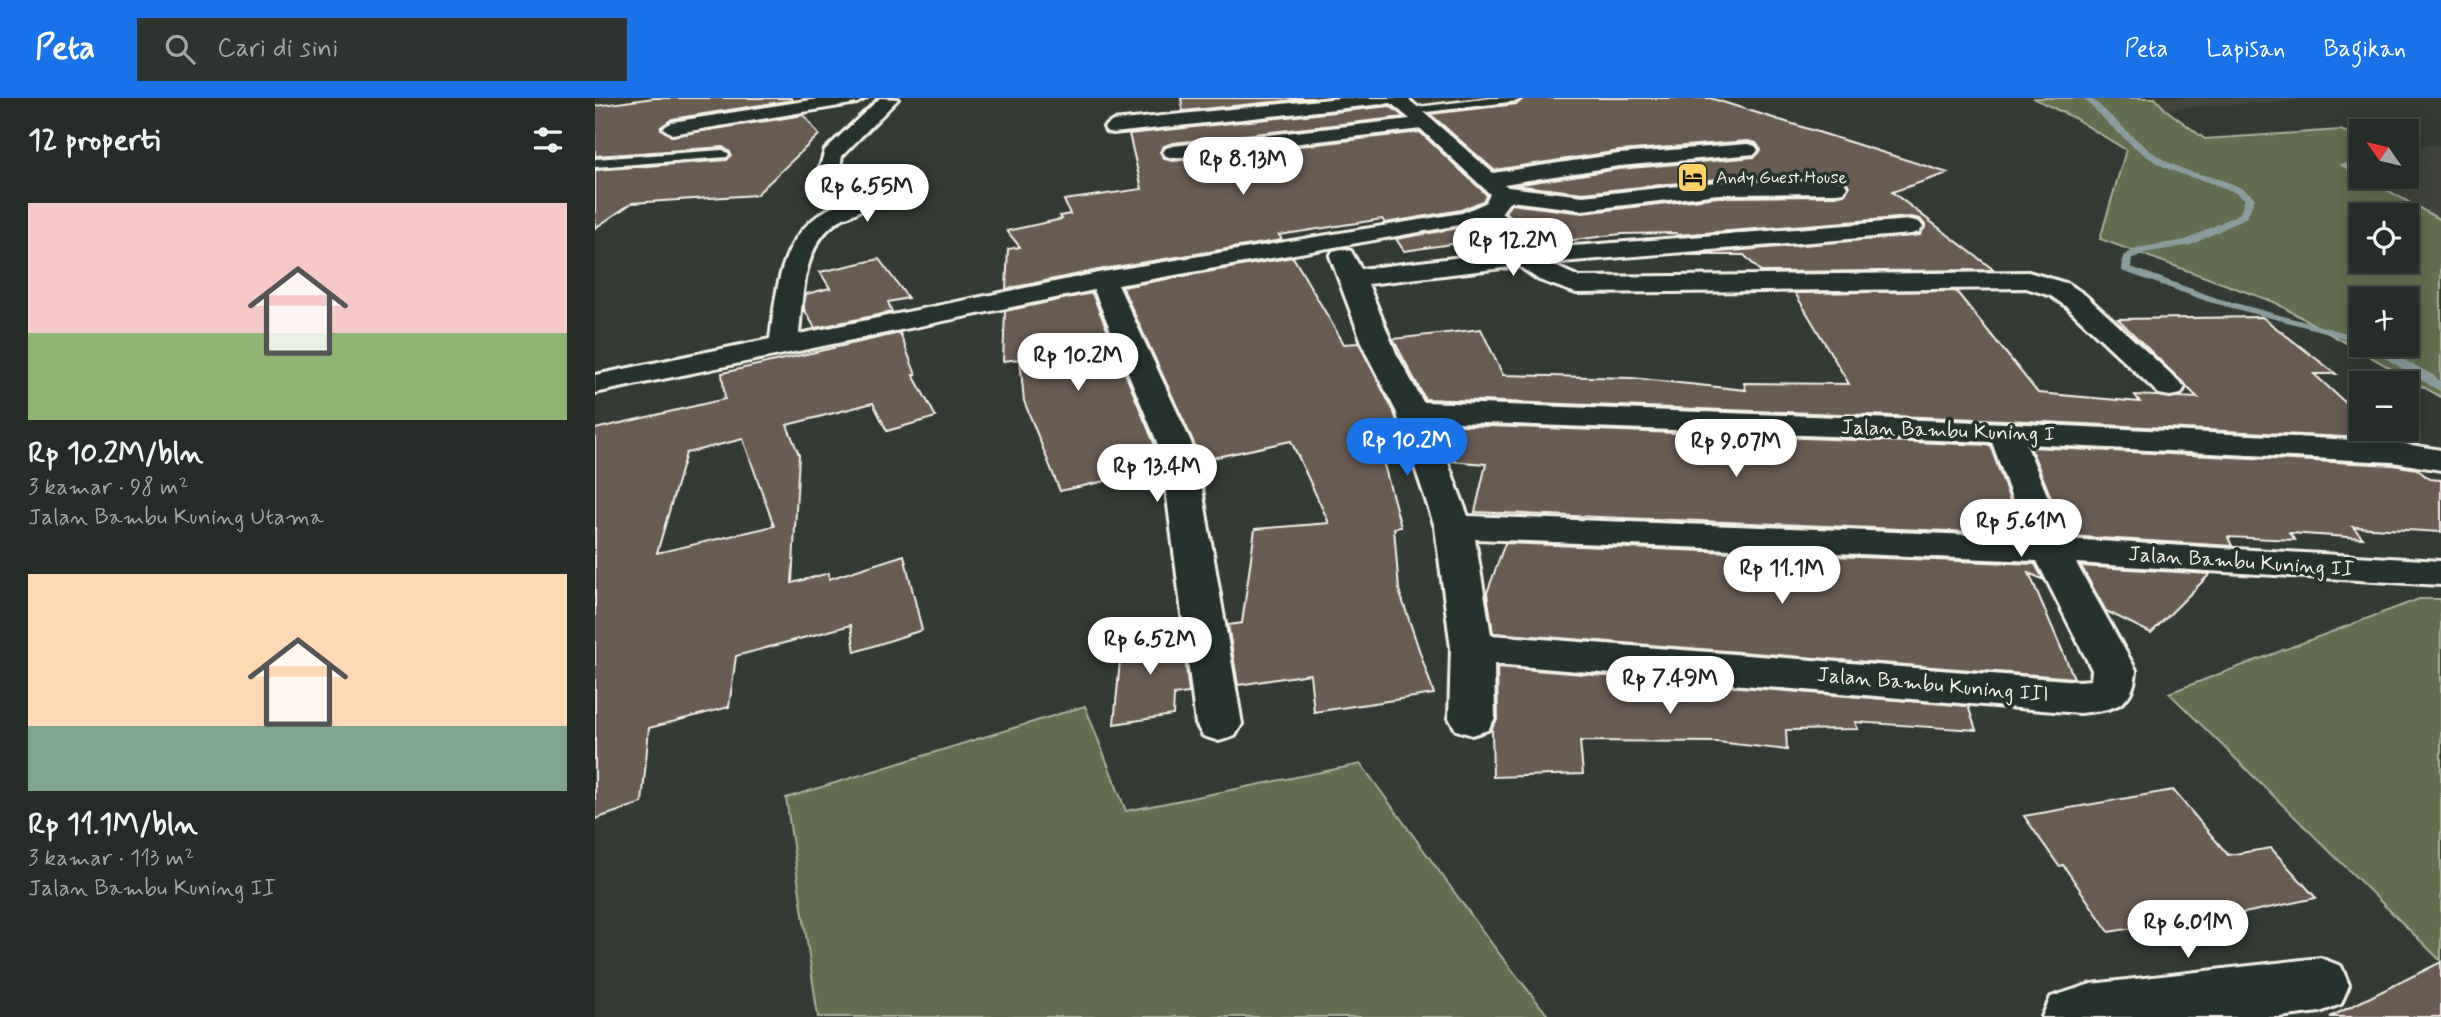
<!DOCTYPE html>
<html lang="id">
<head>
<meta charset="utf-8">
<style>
  :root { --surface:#262c27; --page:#2e342f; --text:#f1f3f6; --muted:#a4a7a7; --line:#424844; --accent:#1a73e8 }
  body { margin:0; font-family:Mynerve,sans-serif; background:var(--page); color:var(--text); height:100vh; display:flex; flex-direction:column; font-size:26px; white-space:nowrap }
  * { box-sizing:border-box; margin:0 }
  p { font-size:23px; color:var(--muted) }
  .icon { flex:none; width:38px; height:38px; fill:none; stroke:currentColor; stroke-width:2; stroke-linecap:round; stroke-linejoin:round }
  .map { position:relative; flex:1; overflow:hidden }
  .drawer { display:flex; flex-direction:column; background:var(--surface); width:595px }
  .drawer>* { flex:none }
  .needle { width:46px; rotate:304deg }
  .buttons { position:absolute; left:1754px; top:21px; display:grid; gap:14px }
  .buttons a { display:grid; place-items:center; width:70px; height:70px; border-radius:0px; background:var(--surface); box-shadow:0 4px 18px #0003,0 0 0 2px var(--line); font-size:35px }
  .price { position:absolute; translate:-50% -60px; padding:0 16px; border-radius:24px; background:#fff; color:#222; font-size:23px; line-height:46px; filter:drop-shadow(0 2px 4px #0008) }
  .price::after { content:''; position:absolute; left:50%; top:42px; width:21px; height:16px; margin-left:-10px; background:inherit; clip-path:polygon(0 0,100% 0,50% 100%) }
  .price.active { background:var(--accent); color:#fff }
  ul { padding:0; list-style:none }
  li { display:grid; align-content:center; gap:14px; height:371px; padding:0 28px }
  li span { display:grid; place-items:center; height:217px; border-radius:0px; color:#555 }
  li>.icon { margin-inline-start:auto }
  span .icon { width:126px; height:126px; fill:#fffc; stroke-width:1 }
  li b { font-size:30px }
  h2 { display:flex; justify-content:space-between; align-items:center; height:84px; padding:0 28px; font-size:30px }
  header { display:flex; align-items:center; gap:42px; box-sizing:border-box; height:98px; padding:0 35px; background:var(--accent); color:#fff }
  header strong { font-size:33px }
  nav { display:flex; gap:38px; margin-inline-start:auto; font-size:24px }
  .search { width:490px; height:63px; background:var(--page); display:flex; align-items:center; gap:18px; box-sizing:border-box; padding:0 24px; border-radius:0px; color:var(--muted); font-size:26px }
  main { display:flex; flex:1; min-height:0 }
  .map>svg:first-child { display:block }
</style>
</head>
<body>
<header>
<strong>Peta</strong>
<div class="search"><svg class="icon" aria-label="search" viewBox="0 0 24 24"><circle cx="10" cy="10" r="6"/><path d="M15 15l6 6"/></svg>Cari di sini</div>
<nav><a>Peta</a><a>Lapisan</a><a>Bagikan</a></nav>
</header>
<main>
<section class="drawer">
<h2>12 properti<svg class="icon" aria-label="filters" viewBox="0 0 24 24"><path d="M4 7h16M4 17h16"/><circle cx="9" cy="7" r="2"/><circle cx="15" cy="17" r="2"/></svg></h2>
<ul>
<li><span style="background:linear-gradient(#f6c9c9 60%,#8fb573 0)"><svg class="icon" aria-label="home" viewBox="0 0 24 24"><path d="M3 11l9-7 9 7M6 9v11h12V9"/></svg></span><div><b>Rp 10.2M/bln</b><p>3 kamar · 98 m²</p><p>Jalan Bambu Kuning Utama</p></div></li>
<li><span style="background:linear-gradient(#ffd9b3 70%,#7fa58c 0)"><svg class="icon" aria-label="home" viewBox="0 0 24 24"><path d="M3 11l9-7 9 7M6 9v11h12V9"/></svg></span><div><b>Rp 11.1M/bln</b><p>3 kamar · 113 m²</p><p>Jalan Bambu Kuning II</p></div></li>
</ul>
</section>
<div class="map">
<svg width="1846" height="919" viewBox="0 0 1846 919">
  <rect width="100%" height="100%" fill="#333b34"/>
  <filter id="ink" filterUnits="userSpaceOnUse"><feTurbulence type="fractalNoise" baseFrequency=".0143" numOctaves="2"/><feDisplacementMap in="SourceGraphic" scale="14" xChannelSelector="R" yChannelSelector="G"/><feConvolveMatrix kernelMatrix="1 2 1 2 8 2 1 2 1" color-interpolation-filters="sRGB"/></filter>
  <g filter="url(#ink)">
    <path fill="#43453d" d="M 1560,0 L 1706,0 L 1697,3 L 1570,11 Z
      M 1811,47 L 1846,47 L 1846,122 L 1768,79 L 1811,79 L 1811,65 L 1829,64 L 1811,56 Z"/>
    <path fill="#626e4f" stroke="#abb09c" stroke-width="2" fill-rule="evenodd" d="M 1438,0 L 1560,0 L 1570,11 L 1610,41 L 1745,32 L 1766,39 L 1766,66 L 1747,67 L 1846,122 L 1846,299 L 1679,204 L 1505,141 L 1531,52 L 1479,20 ZM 1766,117 L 1811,117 L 1811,163 L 1766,163 ZM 1766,201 L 1811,201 L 1811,247 L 1766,247 Z
      M 1824,501 L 1846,501 L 1846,863 L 1574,595 Z
      M 490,608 L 531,713 L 766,666 L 903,854 L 954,919 L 223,919 L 191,700 Z"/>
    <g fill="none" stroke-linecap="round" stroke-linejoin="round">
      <path fill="#8c9d9e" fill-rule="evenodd" d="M 1488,0 L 1496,0 C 1522,22 1545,49 1575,65 C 1602,80 1637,78 1660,100 L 1652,119 L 1596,147 L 1549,155 L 1537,161 L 1536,169 L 1622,200 L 1766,239 L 1766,246 L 1730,234 L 1614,204 L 1527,173 L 1528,158 L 1542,150 L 1591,142 L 1645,115 L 1650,101 C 1628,85 1602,83 1578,73 C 1544,59 1514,26 1488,0 Z
        M 1768,247 L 1782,247 L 1838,277 L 1846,284 L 1846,294 Z"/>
    </g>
    <path fill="#675c52" stroke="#f4f1e8" stroke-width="2" fill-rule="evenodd" d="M 59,0 L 196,0 L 198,2 L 77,21 L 66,29 L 76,38 L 209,17 L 224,37 L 161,97 L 37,105 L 0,130 L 0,72 L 132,62 L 136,57 L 135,54 L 128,49 L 0,58 L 0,8 Z
      M 586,0 L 719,0 L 588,13 Z
      M 929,0 L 1115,0 L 1353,75 L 1297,94 L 1399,172 L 1166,174 L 1149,157 L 1090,157 L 1325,137 L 1330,127 L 1325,121 L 1316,119 L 1082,137 L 1081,135 L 1026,136 L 941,147 L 935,133 L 910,114 L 916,106 L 988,115 L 1123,99 L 1241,98 L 1251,95 L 1254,88 L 1249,81 L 1241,80 L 1123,81 L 988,95 L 919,87 L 1024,71 L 1160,59 L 1166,52 L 1161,45 L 1153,43 L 1024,53 L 899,72 L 835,16 L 922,6 Z
      M 795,8 L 809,19 L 578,45 L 569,48 L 565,54 L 570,61 L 578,63 L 825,34 L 892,97 L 888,103 L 866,112 L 790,125 L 787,121 L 684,137 L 687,142 L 508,171 L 411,191 L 413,151 L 425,149 L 412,133 L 467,121 L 465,118 L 475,116 L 469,102 L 547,91 L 534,36 Z
      M 886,126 L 905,139 L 809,153 L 801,141 Z
      M 698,159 L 749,246 L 764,245 L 799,314 L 814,359 L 786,356 L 806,429 L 799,430 L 804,492 L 839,596 L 719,614 L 715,576 L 643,587 L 633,527 L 647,525 L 660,431 L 734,425 L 696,343 L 603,363 L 598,343 L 527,189 Z
      M 284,161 L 313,200 L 293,204 L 297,214 L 220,230 L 209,211 L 209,206 L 211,196 L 235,190 L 225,174 Z
      M 1361,193 L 1443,295 L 1545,304 L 1540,297 L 1603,300 L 1523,221 L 1667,219 L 1741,276 L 1719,276 L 1766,319 L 1766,331 L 1779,331 L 1790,341 L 1410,322 L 830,301 L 798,241 L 886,231 L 908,277 L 1037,280 L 1151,292 L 1149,285 L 1254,286 L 1200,195 Z
      M 497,195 L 559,345 L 565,371 L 465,393 L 429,303 L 425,261 L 408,263 L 410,213 Z
      M 305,235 L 321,277 L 318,277 L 341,319 L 292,333 L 278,305 L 192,327 L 204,357 L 197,485 L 234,475 L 234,481 L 309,457 L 327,532 L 260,554 L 256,527 L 141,558 L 134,609 L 54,630 L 47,705 L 0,721 L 0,331 L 130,301 L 127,275 ZM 148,341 L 179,428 L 62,455 L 91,355 Z
      M 841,326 L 1395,347 L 1427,436 L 880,414 L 891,366 L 855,363 Z
      M 1435,349 L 1798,367 L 1822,371 L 1834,381 L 1846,382 L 1846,434 L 1758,429 L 1768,440 L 1694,435 L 1700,442 L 1633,439 L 1637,448 L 1472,438 Z
      M 910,445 L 1440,466 L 1449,482 L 1434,475 L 1479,580 L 898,535 L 892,495 Z
      M 1486,468 L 1615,476 L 1556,535 L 1511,513 Z
      M 587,534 L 594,595 L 579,597 L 578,617 L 519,626 L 527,542 Z
      M 902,569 L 1373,608 L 1381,632 L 1260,624 L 1263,631 L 1191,632 L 1192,652 L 1122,644 L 985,643 L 988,676 L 898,679 L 897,630 L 903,620 Z
      M 1578,692 L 1633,757 L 1676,750 L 1721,800 L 1572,831 L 1568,825 L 1514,834 L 1468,767 L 1464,768 L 1429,718 Z
      M 1846,864 L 1846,919 L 1735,919 Z"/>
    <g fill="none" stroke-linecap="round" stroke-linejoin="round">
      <defs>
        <path id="lane" d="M 896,0 L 927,0 L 922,3 L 815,16 L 810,13 L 815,10 Z
          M 128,52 L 134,56 L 132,59 L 0,69 L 0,61 Z"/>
        <path id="street" d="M 229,0 L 271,0 L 262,5 L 77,36 L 68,30 L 77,24 Z
          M 285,0 L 303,1 L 247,58 L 241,88 L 269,98 L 272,103 C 266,117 253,116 242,124 C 207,148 208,198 204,236 L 508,174 L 867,115 L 890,105 L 895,96 L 826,31 L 578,60 L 571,58 L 568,54 L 571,50 L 578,48 L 815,21 L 796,5 L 518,35 L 511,33 L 509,29 L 518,23 L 745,0 L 812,0 L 898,75 L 1024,56 L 1153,46 L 1160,48 L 1163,52 L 1160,56 L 1024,68 L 909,86 L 913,89 L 988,98 L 1123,84 L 1241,83 L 1249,84 L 1252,89 L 1249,94 L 1241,95 L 1123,96 L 988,112 L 915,103 L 906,115 L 933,135 L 940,151 L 1316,122 L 1324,124 L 1328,129 L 1324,134 L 1316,136 L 953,165 L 984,179 L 1433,174 L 1474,186 L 1490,197 L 1590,289 L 1586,296 L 1575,298 L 1564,296 L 1472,209 L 1456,198 L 1431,190 L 981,195 L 944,182 L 924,168 L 773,186 L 801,255 L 828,304 L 1410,325 L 1798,344 L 1846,352 L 1846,372 L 1798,364 L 1431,346 L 1470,441 L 1846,463 L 1846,487 L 1481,465 L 1541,572 C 1539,610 1516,612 1484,615 L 899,566 L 900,620 L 893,632 L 877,637 L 861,632 L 854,620 L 856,550 L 840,429 L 801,313 L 771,255 L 735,158 L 738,153 L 747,151 L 756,153 L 766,171 L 917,153 L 914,143 L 887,123 L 523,187 L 596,344 L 607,391 L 647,626 L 640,638 L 624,643 L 608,638 L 601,626 L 571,391 L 562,344 L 499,192 L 0,295 L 0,277 L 175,241 C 183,184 185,130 246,105 L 226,99 L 219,89 L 230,52 ZM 837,323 L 1397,344 L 1431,439 L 873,418 ZM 880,441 L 1442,463 L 1497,572 L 1496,582 L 1484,583 L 896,537 Z
          M 1725,860 L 1746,868 L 1754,887 L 1746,906 L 1725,914 L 1684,919 L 1447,919 L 1456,899 L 1496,886 Z"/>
      </defs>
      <use href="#lane" stroke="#f4f1e8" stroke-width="5"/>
      <use href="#street" stroke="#f4f1e8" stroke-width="6"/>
      <use href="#lane" fill="#26332d" fill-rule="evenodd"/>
      <use href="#street" fill="#26332d" fill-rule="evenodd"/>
    </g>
  </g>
  <defs>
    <symbol id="hotel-square" viewBox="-11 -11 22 22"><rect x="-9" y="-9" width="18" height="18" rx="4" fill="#ffd166" stroke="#26332d"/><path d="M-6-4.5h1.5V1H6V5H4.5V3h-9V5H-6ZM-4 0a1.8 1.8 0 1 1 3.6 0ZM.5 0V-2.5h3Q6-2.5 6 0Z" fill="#111"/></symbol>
  </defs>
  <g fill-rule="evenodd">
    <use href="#hotel-square" x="1080" y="62" width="35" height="35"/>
  </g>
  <g text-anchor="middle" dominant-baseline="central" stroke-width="7" stroke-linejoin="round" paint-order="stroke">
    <g font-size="18" fill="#f4f1e8" stroke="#26332d" text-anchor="start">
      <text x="1121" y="80">Andy Guest House</text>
    </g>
    <g font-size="21" fill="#f4f1e8" stroke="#26332d">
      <text transform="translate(1353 333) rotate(2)">Jalan Bambu Kuning I</text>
      <text transform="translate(1646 464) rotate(4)">Jalan Bambu Kuning II</text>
      <text transform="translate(1338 587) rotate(5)">Jalan Bambu Kuning III</text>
    </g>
  </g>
</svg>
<div class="buttons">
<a><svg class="needle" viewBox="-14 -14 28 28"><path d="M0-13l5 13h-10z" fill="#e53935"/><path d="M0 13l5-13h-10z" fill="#a4a7a7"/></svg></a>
<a><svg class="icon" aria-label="locate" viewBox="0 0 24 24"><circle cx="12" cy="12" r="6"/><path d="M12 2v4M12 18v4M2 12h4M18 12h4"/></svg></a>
<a>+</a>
<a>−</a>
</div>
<b class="price" style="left:648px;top:99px">Rp 8.13M</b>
<b class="price" style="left:272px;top:126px">Rp 6.55M</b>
<b class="price" style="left:918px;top:180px">Rp 12.2M</b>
<b class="price" style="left:483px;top:295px">Rp 10.2M</b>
<b class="price active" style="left:812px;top:380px">Rp 10.2M</b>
<b class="price" style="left:1141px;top:381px">Rp 9.07M</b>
<b class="price" style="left:562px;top:406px">Rp 13.4M</b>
<b class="price" style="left:1426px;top:461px">Rp 5.61M</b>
<b class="price" style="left:1187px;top:508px">Rp 11.1M</b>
<b class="price" style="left:555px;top:579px">Rp 6.52M</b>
<b class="price" style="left:1075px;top:618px">Rp 7.49M</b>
<b class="price" style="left:1593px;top:862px">Rp 6.01M</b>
</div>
</main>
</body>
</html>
